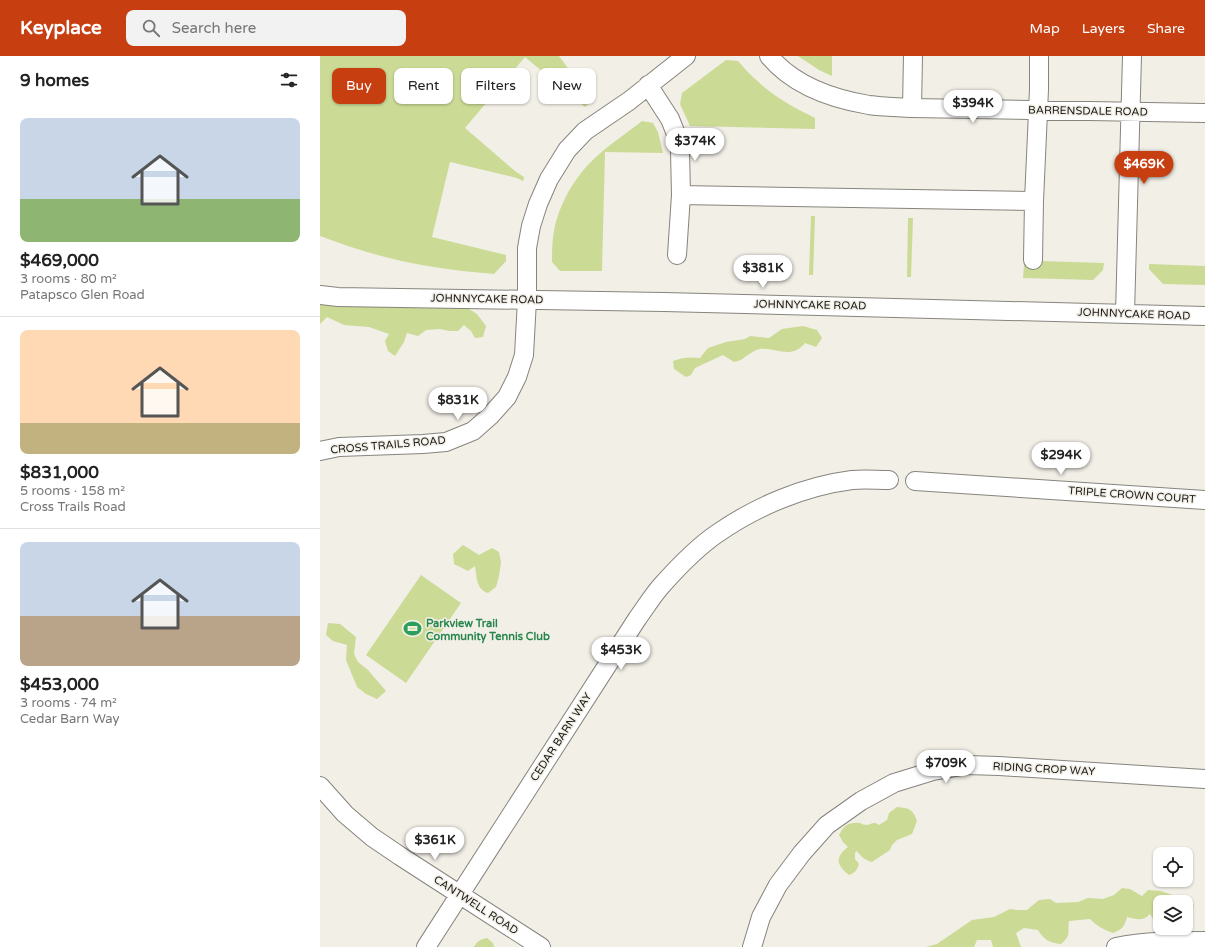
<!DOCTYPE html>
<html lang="en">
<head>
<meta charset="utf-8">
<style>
  :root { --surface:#fff; --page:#f2f2f2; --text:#222; --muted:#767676; --line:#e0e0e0; --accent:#c73f10 }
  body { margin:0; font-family:"Varela Round",sans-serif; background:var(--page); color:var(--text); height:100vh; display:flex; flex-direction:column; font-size:15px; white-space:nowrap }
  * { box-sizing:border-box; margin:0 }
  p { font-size:13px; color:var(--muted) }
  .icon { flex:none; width:22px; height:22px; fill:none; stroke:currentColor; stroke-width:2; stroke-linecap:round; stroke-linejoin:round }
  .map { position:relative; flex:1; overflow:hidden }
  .drawer { display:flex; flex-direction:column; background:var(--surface); width:320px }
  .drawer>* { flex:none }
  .hud { position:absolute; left:12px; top:12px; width:380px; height:36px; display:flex; gap:8px }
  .fabs { position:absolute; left:833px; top:791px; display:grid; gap:8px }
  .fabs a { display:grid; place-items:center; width:40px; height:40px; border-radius:8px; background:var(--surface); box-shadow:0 1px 3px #0004; font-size:20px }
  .price { position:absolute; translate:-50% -34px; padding:0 9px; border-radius:14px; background:#fff; color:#222; font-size:13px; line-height:26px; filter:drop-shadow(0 1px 2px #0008) }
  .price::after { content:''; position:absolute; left:50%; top:24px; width:12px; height:9px; margin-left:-6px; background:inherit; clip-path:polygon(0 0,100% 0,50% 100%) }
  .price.current { background:var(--accent); color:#fff }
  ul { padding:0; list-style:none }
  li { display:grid; align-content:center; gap:8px; height:212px; padding:0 20px }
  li+li { border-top:1px solid var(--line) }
  li span { display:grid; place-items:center; height:124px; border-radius:8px; color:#555 }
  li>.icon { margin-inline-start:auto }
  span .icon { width:72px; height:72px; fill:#fffc; stroke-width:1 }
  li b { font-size:17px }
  h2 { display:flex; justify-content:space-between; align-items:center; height:48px; padding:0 20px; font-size:17px }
  .tag { padding:0 14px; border-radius:8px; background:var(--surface); box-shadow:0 1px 3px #0004; font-size:14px; line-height:36px }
  .tag.current { background:var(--accent); color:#fff }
  header { display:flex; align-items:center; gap:24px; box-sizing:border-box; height:56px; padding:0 20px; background:var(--accent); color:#fff }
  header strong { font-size:19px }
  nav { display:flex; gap:22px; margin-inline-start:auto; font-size:14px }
  .search { width:280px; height:36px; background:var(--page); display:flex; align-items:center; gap:10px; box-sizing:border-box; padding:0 14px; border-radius:8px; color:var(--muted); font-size:15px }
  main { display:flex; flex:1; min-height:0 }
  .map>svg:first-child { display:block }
</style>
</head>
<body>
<header>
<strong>Keyplace</strong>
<div class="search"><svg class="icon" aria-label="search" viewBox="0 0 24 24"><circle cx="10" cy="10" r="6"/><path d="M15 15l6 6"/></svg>Search here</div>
<nav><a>Map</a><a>Layers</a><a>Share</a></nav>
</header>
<main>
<section class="drawer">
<h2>9 homes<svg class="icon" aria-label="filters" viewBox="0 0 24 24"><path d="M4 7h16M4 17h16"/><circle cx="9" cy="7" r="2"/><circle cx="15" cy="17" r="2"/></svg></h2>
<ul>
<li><span style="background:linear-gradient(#c9d6e8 65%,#8fb573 0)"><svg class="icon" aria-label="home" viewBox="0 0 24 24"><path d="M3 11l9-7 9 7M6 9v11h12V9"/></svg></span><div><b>$469,000</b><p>3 rooms · 80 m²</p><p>Patapsco Glen Road</p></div></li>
<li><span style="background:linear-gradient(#ffd9b3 75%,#c2b280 0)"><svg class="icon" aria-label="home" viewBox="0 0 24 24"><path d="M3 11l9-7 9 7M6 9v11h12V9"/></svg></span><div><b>$831,000</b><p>5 rooms · 158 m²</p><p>Cross Trails Road</p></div></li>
<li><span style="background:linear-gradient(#c9d6e8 60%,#b9a48a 0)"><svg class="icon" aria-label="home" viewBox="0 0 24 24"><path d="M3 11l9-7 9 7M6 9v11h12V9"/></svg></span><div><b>$453,000</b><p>3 rooms · 74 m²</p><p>Cedar Barn Way</p></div></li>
</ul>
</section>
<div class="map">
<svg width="885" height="891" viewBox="0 0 885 891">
  <rect width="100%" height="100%" fill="#f2efe7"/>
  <path fill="#cbda95" d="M 0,0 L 239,0 L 272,45 L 265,51 L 205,1 L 145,72 L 195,115 L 204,121 L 203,125 L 197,122 L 130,106 L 112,181 L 186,199 L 186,205 L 174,218 C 111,213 59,203 0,180 Z
    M 478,0 L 512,0 L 512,20 L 499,14 Z
    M 406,4 L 418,5 C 442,33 462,46 495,62 L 495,73 L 370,70 L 360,48 L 362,37 Z
    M 322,65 L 333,67 L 338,76 L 343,97 L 285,96 L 282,215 L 240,215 L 232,206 C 232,196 232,186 234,175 C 239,148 255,120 276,101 C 290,88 307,77 322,65 Z
    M 491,160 L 495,160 L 493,219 L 489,219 Z
    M 588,162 L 593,162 L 591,221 L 587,221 Z
    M 720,205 L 784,207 L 783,214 L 773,224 L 703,222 L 704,209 L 720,209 Z
    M 829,208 L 885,210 L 885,229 L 843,228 L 829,213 Z
    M 0,247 L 146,251 L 157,258 L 166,270 L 163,281 L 155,282 L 151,275 L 144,269 L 138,275 L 129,275 L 120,273 L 106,274 L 98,280 L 87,277 L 84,286 L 75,300 L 68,295 L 65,285 L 69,278 L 49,271 L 24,269 L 7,261 L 0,268 Z
    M 483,270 L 497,274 L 502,282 L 496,291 L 485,287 C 470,306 452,288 436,294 C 432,296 428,299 425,301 C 422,304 418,305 414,306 L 403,299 L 375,312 L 371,319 L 366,321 L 354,313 L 353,305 C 363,301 370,301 380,302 L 388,292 L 406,286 L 425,283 L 430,280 L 449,282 L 462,273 Z
    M 143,489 L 159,499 L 172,492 L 179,496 L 181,506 L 179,520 L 176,531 L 168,537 C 156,533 157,522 155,510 L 148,515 L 134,508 L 133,498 Z
    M 101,519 L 141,547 L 86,627 L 46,599 Z
    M 8,567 L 20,568 L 36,581 L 34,598 L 38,606 L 48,614 L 66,635 L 57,643 L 46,638 L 37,631 L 26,604 L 27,589 L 13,585 L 6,579 Z
    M 577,751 C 589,752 593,753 597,765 L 592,778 L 577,784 L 572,789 L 570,794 L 552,806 C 545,804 541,801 537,795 L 535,797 L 535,803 L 539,808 C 537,814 535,817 529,819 C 516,809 515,801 528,791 L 523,786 L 519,779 C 524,769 529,766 540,767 C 542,768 544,769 547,769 C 552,768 554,765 559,769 L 567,764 L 569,757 Z
    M 802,832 L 810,833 L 822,840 L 828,834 L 841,835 L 863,843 L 871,843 L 874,850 L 868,859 L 866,859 L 866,846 L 840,846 L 840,869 L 833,863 L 830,858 C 823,866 816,863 807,861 C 804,871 803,873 793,877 C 784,874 777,870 770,863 L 749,865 C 747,877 752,879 741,888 C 730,887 724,884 718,874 L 704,872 L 696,877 L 701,891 L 673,891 L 671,884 L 657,884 L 654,891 L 606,891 L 617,888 L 652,864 L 674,861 L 690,853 L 697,854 L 707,854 L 719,844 L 730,843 L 736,847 L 758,846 L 768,842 L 783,843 L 794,839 Z
    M 167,882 L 173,887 L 174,891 L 154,891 C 157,885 161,883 167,882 Z"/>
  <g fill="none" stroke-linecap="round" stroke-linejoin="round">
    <defs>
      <path id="minor" d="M 449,0 C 473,29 513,43 549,49 C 563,51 578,51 592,52 L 885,57
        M 328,29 L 350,63 L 356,78 L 360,95 L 361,139 L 357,199
        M 592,52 L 593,0
        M 361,139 L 714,145 L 719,33 L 719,0
        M 713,204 L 714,145
        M 0,239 L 18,241 L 344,246 L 885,260
        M 805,258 L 812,0
        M 0,395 L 19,391 L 103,388 L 126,386 L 153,375 L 170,360 L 187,341 L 197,321 L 204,299 L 207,244 L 207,192 L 211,170 L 218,148 L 229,123 L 247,94 L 265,75 L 309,45 L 366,0
        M 595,425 L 885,444
        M 0,730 L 25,758 L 52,781 L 80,800 L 221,891
        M 106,891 L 317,563 C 325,552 333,539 342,529 C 359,510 377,491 398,477 C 437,450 485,430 532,424 C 544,423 557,424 569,424
        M 432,891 L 441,861 L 458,829 L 482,797 L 507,769 L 541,745 L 574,727 L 613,715 L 647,709 L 679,710 L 885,723
        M 796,891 C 825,885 855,885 885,885"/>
    </defs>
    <use href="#minor" stroke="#87847d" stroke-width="20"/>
    <use href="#minor" stroke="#fff" stroke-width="18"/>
  </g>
  <defs>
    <symbol id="stadium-bare" viewBox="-9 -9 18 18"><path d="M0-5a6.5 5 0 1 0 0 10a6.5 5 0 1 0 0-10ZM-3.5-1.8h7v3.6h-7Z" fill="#2e9e5b" stroke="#f2efe7" stroke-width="2.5" paint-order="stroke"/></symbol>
  </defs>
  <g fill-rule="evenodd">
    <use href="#stadium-bare" x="80" y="560" width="25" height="25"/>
  </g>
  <g text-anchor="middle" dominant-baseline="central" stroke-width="3" stroke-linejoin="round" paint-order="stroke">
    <g font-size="11" fill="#191715" stroke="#f2efe7">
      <text transform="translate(768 55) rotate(1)">BARRENSDALE ROAD</text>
      <text transform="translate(167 243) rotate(1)">JOHNNYCAKE ROAD</text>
      <text transform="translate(490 249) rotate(1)">JOHNNYCAKE ROAD</text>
      <text transform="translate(814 258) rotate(2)">JOHNNYCAKE ROAD</text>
      <text transform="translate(68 389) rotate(-5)">CROSS TRAILS ROAD</text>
      <text transform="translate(812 439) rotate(4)">TRIPLE CROWN COURT</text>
      <text transform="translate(241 681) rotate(-57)">CEDAR BARN WAY</text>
      <text transform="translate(724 713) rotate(3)">RIDING CROP WAY</text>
      <text transform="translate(156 849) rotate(33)">CANTWELL ROAD</text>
    </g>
    <g font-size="11" font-weight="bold" fill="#27864d" stroke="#f2efe7" text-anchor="start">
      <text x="106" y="567">Parkview Trail<tspan x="106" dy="13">Community Tennis Club</tspan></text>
    </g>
  </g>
</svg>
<div class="fabs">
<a><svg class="icon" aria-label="locate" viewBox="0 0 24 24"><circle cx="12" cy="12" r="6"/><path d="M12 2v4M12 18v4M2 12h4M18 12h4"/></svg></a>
<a><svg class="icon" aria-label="layers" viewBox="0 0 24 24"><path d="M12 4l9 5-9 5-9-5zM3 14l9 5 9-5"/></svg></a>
</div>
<b class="price" style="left:653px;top:68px">$394K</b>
<b class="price" style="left:375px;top:106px">$374K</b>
<b class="price current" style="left:824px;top:129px">$469K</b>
<b class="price" style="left:443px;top:233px">$381K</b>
<b class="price" style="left:138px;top:365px">$831K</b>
<b class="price" style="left:741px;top:420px">$294K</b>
<b class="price" style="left:301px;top:615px">$453K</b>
<b class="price" style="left:626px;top:728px">$709K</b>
<b class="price" style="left:115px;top:805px">$361K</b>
<div class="hud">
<a class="tag current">Buy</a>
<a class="tag">Rent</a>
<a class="tag">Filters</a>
<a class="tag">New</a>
</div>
</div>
</main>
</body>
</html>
